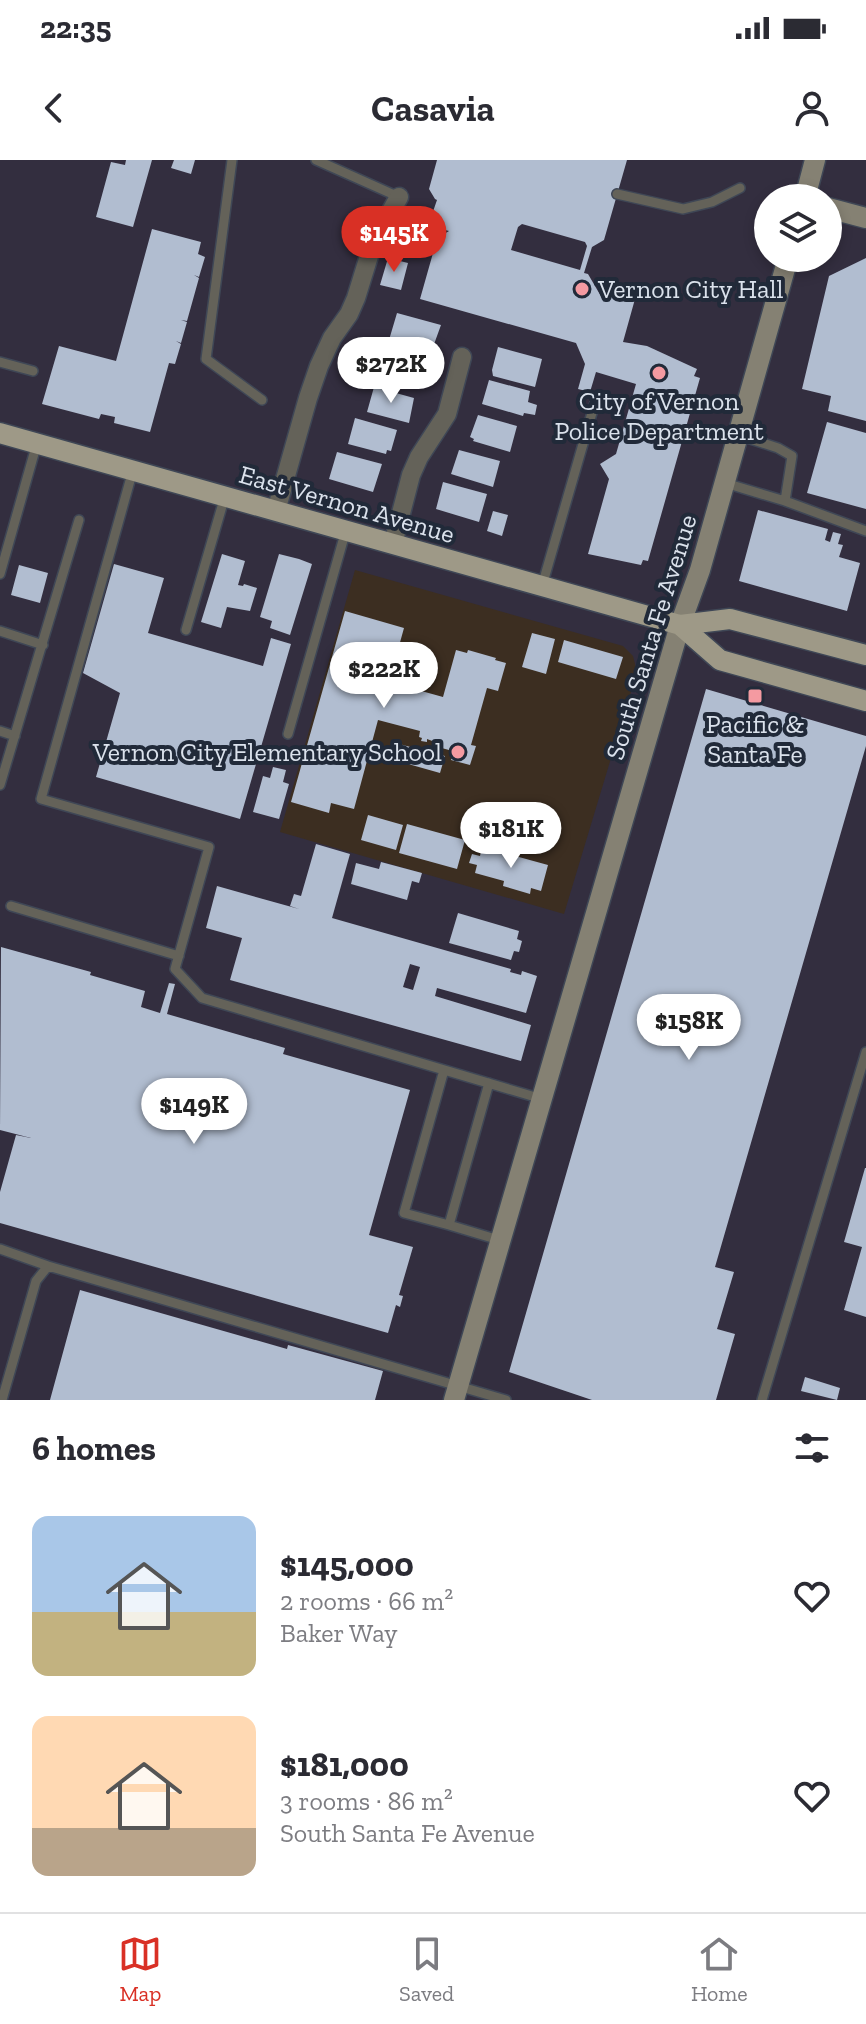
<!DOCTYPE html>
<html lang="en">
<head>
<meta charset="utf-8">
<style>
  :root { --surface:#fff; --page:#f7f7f7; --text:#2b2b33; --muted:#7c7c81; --line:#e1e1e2; --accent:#d93025 }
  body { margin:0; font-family:"Zilla Slab",serif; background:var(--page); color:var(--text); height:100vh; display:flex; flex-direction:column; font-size:30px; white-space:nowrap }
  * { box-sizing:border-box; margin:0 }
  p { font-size:26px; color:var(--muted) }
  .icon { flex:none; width:44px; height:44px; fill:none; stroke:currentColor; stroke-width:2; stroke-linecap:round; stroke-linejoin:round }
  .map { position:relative; height:1240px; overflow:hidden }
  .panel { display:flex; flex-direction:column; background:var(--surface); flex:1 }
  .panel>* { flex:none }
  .tools { position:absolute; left:754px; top:24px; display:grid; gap:16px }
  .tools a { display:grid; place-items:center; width:88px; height:88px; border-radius:50%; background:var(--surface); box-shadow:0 4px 12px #0003; font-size:40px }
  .price { position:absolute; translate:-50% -68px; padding:0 18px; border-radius:28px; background:#fff; color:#222; font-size:26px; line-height:52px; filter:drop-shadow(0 2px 4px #0008) }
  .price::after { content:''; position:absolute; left:50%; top:48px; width:24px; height:18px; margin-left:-12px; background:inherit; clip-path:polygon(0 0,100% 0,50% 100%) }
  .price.active { background:var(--accent); color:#fff }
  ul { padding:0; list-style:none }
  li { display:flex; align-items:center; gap:24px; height:200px; padding:0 32px }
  li span { display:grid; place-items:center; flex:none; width:224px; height:160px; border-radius:16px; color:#555 }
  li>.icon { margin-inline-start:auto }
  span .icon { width:96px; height:96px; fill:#fffc; stroke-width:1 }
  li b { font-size:34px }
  h2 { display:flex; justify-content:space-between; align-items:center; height:96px; padding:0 32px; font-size:34px }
  .status { display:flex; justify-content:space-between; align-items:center; height:56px; padding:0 40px; background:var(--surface); direction:ltr }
  .status svg { height:22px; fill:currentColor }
  header { display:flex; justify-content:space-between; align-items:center; height:104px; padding:0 32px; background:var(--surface); font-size:36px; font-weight:700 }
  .menu { display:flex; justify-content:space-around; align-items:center; height:112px; border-top:2px solid var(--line); background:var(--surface); font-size:22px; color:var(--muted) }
  .menu a { display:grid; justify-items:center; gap:4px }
  .menu .active { color:var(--accent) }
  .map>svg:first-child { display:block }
</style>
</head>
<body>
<div class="status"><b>22:35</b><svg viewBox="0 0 49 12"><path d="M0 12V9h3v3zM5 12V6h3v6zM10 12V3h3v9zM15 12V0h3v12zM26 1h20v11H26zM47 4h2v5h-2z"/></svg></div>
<header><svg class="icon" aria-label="back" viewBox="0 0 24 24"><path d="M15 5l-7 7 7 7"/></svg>Casavia<svg class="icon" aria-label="person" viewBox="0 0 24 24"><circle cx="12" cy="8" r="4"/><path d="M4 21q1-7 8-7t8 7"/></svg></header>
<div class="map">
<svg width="866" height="1240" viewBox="0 0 866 1240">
  <rect width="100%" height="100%" fill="#212a39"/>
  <path fill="#332e3f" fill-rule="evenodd" d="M 0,0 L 866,0 L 866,1240 L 0,1240 ZM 768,38 L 828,38 L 828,98 L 768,98 Z"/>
  <path fill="#3c2e21" d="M 355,410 L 623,486 L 633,496 L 637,512 L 564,754 L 280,672 Z"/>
  <path fill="#b1bdd0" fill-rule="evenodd" d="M 126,0 L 152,0 L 133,67 L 96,57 L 111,2 L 125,5 Z
    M 174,0 L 195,0 L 191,14 L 171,8 Z
    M 437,0 L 627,0 L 604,80 L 592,87 L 584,113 L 588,114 L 602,138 L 611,132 L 635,139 L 623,182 L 647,186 L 697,209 L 694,216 L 700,218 L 648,401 L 643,400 L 641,405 L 588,394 L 609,319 L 600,304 L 616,294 L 636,224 L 596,212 L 590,232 L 578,229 L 585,204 L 576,183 L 420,139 L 435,86 L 433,85 L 434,80 L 449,71 L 428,66 L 437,40 L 435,39 L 429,29 ZM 522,64 L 585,82 L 587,86 L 580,110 L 511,90 L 518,67 Z
    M 152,69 L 201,82 L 198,94 L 205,97 L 199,117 L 194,115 L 199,118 L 187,161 L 181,160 L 187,162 L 181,183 L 176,181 L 181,184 L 175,204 L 169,203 L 150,272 L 114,263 L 115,257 L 101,254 L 99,259 L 42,244 L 59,186 L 116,201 Z
    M 388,98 L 408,103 L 401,130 L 380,125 Z
    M 866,98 L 866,261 L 828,251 L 831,236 L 802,229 L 829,116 Z
    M 397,153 L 441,165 L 433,187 L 428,186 L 427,191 L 389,180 Z
    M 498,187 L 542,199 L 535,227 L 493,216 L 492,210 Z
    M 388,192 L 430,203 L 423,228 L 382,217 Z
    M 489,220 L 530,231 L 528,242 L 537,245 L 535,255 L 524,253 L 523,256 L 482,244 Z
    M 374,227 L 414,238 L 409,263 L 367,252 Z
    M 478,255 L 517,266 L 510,292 L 473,281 L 474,279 L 470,277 Z
    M 355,258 L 397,270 L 391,291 L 387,290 L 386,294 L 348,284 Z
    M 827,262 L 866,273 L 866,349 L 807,333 Z
    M 459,290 L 500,301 L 493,327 L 451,314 Z
    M 337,292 L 382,304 L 373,332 L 329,319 Z
    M 443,322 L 487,334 L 479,362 L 436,349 Z
    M 758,350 L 828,369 L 825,380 L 830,382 L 833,372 L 841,374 L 838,384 L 843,385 L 839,397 L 860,403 L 847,451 L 739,421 Z
    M 493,351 L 508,355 L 502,376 L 487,371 Z
    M 222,394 L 245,401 L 238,425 L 243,426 L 244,424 L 257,428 L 250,451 L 227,447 L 221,468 L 201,462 Z
    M 279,394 L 299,399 L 312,404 L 290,475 L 270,468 L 272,461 L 260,457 Z
    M 114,404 L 164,418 L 148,473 L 263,506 L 271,478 L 291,484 L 240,659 L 96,617 L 120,533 L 83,513 Z
    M 19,405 L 48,413 L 40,443 L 11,435 Z
    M 345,451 L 404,468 L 389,522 L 443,537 L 456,490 L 467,493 L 468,490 L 496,498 L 495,500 L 506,503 L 498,531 L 487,528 L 471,585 L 476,586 L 470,605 L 451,600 L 455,587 L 451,586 L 449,590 L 434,586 L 435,582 L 427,579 L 427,582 L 421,581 L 422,578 L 419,577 L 420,571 L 378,560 L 354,649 L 331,643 L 329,653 L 291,642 Z
    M 532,473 L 555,479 L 546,514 L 522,507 Z
    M 564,480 L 623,497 L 616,519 L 558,502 Z
    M 706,529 L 866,576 L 866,586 L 715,1107 L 734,1112 L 717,1169 L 735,1174 L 716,1240 L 592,1240 L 509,1212 Z
    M 399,584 L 445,596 L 440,613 L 394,600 Z
    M 273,607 L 286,610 L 283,622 L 289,624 L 279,659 L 253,652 L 263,616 L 270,618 Z
    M 368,655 L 403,665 L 396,690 L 361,680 Z
    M 407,664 L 465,680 L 457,709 L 399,693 Z
    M 316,684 L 350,694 L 332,758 L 511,809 L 510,812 L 521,815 L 522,811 L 537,816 L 526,853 L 437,828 L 435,836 L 531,865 L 521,901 L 230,820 L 242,778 L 206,768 L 217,726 L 299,749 L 290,746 L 294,734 L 301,736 ZM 410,804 L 420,807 L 413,830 L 403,827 Z
    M 482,687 L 548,705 L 541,731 L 531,728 L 530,734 L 503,726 L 504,721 L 475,713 L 477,705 L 469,703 L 472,694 L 480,696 Z
    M 381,702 L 422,713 L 419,723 L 412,721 L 407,740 L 351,724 L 356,703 L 379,709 Z
    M 458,753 L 519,771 L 517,779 L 522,781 L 519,792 L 514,791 L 511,800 L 449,783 Z
    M 1,787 L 91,812 L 90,815 L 145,831 L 141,847 L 160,853 L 169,823 L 175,824 L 167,854 L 285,888 L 283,894 L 410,930 L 369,1075 L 413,1087 L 399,1135 L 403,1136 L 400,1147 L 396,1145 L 388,1173 L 0,1063 L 0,1032 L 16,975 L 31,978 L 0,970 Z
    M 865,1008 L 866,1008 L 866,1157 L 844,1150 L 862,1087 L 844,1082 Z
    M 80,1130 L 287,1189 L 288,1185 L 383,1211 L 375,1240 L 50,1240 Z
    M 805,1217 L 840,1228 L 837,1240 L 801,1231 Z"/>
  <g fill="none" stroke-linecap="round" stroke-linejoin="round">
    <defs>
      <path id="lane" d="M 232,0 L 206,199 L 262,240
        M 316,0 L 399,37
        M 617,34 L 683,49 L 712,42 L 740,28
        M 0,202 L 33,211
        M 738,275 L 778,288 L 792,296 L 785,341 L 866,371
        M 133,310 L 41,639 L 209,687 L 175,809 L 202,838 L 542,939
        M 725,323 L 785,341
        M 0,414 L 37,283
        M 542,426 L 596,239
        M 186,470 L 225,336
        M 0,471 L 43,485
        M 0,571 L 15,576
        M 288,574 L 346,370
        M 0,625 L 79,360
        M 11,746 L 179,796
        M 444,910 L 404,1053 L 449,1065 L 489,923
        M 449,1065 L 499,1080
        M 0,1089 L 48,1106
        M 2,1240 L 36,1121 L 48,1106 L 506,1240
        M 762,1240 L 866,892"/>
      <path id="street" d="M 276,351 L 308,238 L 319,206 L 332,178 L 349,154 L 356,138 L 373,83 L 399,37
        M 393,384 L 411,315 L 419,297 L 447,254 L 462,197"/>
      <path id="secondary" d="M 805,38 L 815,0
        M 828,48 L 866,58
        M 454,1240 L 680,465 L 700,410 L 788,98"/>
      <path id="primary" d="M 0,273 L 680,465 L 730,459 L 866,495
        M 680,465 L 720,500 L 866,541"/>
    </defs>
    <use href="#lane" stroke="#3f4756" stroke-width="12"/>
    <use href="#street" stroke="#3f4756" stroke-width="21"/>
    <use href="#secondary" stroke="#3f4756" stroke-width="23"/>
    <use href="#primary" stroke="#3f4756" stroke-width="23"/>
    <use href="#lane" stroke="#646259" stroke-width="9"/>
    <use href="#street" stroke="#646259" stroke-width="18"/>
    <use href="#secondary" stroke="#858173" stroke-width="20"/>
    <use href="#primary" stroke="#9e9987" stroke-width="20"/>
  </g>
  <g fill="#f49aa1" stroke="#212a39" stroke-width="3">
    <circle cx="582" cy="129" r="8"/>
    <circle cx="659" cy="213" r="8"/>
    <rect x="747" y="528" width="16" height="16" rx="4"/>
    <circle cx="458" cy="592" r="8"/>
  </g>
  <g text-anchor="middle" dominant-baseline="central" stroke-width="8" stroke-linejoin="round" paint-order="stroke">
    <g font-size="26" fill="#dbe2ec" stroke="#212a39">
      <text x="598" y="129" text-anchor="start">Vernon City Hall</text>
      <text x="659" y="241">City of Vernon<tspan x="659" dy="30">Police Department</tspan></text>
      <text x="755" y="564">Pacific &amp;<tspan x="755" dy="30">Santa Fe</tspan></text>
      <text x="442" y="592" text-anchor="end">Vernon City Elementary School</text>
    </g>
    <g font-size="26" fill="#dbe2ec" stroke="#212a39">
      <text transform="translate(347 344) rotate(16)">East Vernon Avenue</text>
      <text transform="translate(651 477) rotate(-73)">South Santa Fe Avenue</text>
    </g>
  </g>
</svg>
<div class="tools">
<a><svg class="icon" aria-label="layers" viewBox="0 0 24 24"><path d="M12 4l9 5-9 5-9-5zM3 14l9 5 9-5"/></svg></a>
</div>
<b class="price active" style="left:394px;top:114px">$145K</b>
<b class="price" style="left:391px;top:245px">$272K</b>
<b class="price" style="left:384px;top:550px">$222K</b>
<b class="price" style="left:511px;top:710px">$181K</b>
<b class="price" style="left:689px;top:902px">$158K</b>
<b class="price" style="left:194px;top:986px">$149K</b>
</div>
<section class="panel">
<h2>6 homes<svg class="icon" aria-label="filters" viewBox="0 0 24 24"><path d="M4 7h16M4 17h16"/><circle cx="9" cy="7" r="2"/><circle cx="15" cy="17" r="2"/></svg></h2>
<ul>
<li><span style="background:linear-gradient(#a9c7e8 60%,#c2b280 0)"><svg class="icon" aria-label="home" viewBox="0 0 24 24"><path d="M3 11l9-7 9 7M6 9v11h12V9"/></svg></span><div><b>$145,000</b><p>2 rooms · 66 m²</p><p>Baker Way</p></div><svg class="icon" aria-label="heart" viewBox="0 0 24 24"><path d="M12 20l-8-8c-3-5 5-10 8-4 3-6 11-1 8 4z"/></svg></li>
<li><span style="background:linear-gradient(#ffd9b3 70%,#b9a48a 0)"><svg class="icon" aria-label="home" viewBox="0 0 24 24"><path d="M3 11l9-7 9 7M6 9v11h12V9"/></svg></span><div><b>$181,000</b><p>3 rooms · 86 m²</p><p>South Santa Fe Avenue</p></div><svg class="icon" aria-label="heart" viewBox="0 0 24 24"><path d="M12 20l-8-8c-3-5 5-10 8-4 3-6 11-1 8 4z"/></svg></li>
</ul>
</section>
<nav class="menu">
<a class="active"><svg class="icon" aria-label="map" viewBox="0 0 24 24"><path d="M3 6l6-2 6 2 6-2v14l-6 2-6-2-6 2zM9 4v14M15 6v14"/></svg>Map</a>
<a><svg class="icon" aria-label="saved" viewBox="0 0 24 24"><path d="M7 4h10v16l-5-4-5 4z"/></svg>Saved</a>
<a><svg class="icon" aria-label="home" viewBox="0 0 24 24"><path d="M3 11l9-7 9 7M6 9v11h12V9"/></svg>Home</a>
</nav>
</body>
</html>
